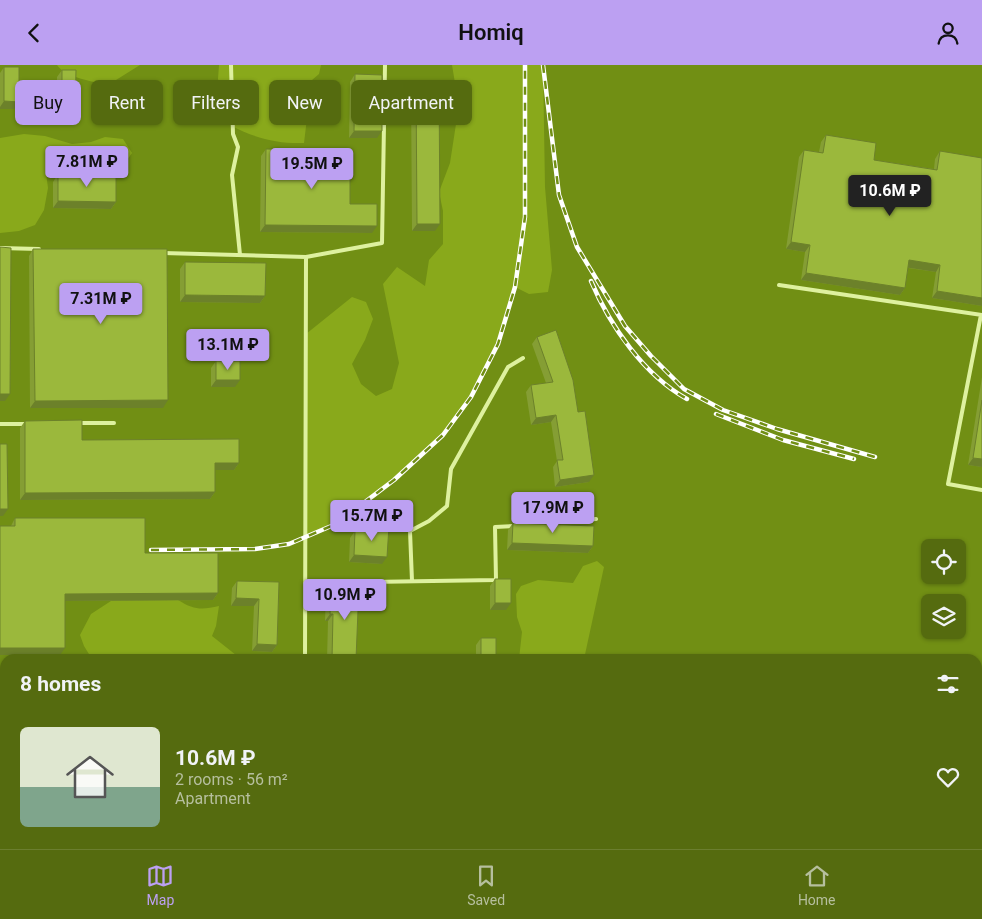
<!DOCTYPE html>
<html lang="en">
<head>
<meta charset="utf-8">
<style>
  :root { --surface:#556b0f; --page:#5b7018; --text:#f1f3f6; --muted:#b6bf9e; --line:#6b7e2f; --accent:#bca0f2 }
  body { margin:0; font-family:Roboto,sans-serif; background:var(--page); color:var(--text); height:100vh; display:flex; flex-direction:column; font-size:19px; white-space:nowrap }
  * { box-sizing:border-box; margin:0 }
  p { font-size:16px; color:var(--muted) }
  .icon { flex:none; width:28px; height:28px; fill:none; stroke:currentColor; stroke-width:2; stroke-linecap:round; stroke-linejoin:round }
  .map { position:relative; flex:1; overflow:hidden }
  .details { position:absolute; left:0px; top:589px; width:982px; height:196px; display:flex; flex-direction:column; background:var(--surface); border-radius:15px 15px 0 0; box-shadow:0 1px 4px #0004 }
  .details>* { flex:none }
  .hud { position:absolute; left:15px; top:15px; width:500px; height:45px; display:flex; gap:10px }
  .buttons { position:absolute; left:921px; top:474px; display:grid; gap:10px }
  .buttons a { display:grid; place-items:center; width:45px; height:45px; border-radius:8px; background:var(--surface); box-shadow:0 1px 4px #0004; font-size:25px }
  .price { position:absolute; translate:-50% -42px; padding:0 11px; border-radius:5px; background:var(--accent); color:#111; font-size:16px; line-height:32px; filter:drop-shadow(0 1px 2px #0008) }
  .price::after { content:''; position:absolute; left:50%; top:30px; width:15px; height:11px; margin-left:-8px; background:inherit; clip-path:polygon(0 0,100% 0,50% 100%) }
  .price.selected { background:#222; color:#fff }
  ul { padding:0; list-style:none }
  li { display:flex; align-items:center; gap:15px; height:125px; padding:0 20px }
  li+li { border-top:1px solid var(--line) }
  li span { display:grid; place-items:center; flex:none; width:140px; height:100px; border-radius:8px; color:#555 }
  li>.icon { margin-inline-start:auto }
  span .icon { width:60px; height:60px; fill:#fffc; stroke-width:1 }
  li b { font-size:21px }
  h2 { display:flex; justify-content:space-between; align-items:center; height:60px; padding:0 20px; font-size:21px }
  .tag { padding:0 18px; border-radius:8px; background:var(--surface); box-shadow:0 1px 4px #0004; font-size:18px; line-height:45px }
  .tag.selected { background:var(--accent); color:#111 }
  header { display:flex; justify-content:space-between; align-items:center; height:65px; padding:0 20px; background:var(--accent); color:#111; font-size:22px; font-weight:600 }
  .tabs { display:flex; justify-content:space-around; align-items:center; height:70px; border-top:1px solid var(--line); background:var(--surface); font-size:14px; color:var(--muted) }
  .tabs a { display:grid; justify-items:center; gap:2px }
  .tabs .selected { color:var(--accent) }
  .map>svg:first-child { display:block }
</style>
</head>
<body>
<header><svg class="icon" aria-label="back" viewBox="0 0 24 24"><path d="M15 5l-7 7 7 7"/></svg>Homiq<svg class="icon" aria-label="person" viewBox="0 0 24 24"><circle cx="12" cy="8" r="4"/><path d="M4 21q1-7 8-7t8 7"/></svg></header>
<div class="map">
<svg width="982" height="784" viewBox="0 0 982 784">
  <rect width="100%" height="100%" fill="#718f14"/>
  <path fill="#89a91b" d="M 57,0 L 140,0 L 108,20 C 94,17 65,12 57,0 Z
    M 219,0 L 321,0 L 319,9 L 305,21 L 307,53 L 304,78 C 279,79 254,73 232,61 L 218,14 Z
    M 452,0 L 543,0 L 545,122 L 552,205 L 548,227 L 529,229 L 515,222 L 498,279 L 471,332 L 443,370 L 394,415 L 336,459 L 305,472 L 306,269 L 352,232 L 366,237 L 373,254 L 365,275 L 352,299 L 361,319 L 376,331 L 392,324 L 399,298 L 383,219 L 397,202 L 425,221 L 429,195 L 443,179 L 443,146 L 439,127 L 450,98 L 456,59 L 454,33 L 456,24 Z
    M 24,69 L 45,71 L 72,79 L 91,77 L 105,72 L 123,74 L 132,88 L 117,109 L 46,108 L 48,123 L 44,145 L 35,160 L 19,166 L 0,168 L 0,73 Z
    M 597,496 L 604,502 L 584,594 L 519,594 L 522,567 L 517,552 L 516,529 L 521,521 L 538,515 L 573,518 L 583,501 Z
    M 178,535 C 194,545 202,545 219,541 L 216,561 L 212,571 L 241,594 L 252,592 L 256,594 L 92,594 L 84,581 L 80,570 L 91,549 L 111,536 Z"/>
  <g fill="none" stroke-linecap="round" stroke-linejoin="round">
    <path stroke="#def19f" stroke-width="4" d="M 231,0 L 233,69 L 238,82 L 232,110 L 240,190
      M 0,183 L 39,184
      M 163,188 L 306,192
      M 779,220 L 982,250
      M 981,250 L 948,419 L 982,425
      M 78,358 L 114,358
      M 0,359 L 26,359
      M 534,459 L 596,454
      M 412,516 L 410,466 L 429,456 L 447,441 L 451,404 L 508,302 L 523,293
      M 305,518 L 496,515 L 495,462 L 514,461
      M 305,594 L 306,192 L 382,178 L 385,0
      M 305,784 L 305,780
      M 665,784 L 665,780"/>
    <defs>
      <path id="rail" d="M 543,0 L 559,130 L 577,182 L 625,261 L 651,291 L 684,324 L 723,345 L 777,364 L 875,392
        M 591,216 C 610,261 644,310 687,334
        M 716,349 L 783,375 L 854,394
        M 151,485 L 255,484 L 289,479 L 336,459 L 394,415 L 443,370 L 471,332 L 498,279 L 515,222 L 525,152 L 525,0"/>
    </defs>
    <use href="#rail" stroke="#fff" stroke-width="4.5"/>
    <use href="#rail" stroke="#718f14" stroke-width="2.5" stroke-dasharray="8" stroke-linecap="butt"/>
  </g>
  <path fill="#859e34" d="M 4,2 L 14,44 L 0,44 L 0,8 Z
    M 62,5 L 75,48 L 70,55 L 57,55 L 57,12 Z
    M 355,9 L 377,73 L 349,73 L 350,17 Z
    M 416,17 L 435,166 L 412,166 L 411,24 Z
    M 826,70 L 874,95 L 934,104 L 935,94 L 940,86 L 982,241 L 932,233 L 936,207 L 908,203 L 905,223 L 900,230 L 801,215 L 805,187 L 786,184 L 799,92 L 804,85 L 819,87 L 821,77 Z
    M 266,84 L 350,139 L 372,168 L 260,167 L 261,91 Z
    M 58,109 L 116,137 L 111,144 L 53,143 L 53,117 Z
    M 33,184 L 163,343 L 30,343 L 29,191 Z
    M 185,197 L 265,231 L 260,238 L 180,237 L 180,204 Z
    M 537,272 L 578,347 L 589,417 L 555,422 L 553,402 L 557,396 L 551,357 L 531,360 L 526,327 L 531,320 L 546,318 L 532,279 Z
    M 216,296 L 235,322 L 211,322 L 211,303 Z
    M 982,312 L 982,402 L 968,400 Z
    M 25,356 L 82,375 L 239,398 L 234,405 L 215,405 L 215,427 L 210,434 L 20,435 L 20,363 Z
    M 15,453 L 145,488 L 218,528 L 213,535 L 65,536 L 60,590 L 0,590 L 0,461 L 11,461 Z
    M 513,458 L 593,481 L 588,488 L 507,485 L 508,465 Z
    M 375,460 L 382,499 L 349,497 L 350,473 L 355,466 L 371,467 Z
    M 495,514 L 506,545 L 490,545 L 490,521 Z
    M 237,516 L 279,517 L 277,580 L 272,587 L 252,586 L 254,541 L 231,541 L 232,523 Z
    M 331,520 L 356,594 L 327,594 L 328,556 L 325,556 L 326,527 Z
    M 481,573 L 496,594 L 476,594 L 476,580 Z
    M 679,780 L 813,780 L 813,784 L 679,784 Z
    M 841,780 L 872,780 L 871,784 L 841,784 Z"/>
  <path fill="#6c812a" d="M 4,36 L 19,37 L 14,44 L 0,44 L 0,42 Z
    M 62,48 L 75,48 L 70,55 L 57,55 Z
    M 354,66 L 382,66 L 377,73 L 349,73 Z
    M 58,136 L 116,137 L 111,144 L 53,143 Z
    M 417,159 L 440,159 L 435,166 L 412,166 Z
    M 265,160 L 377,161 L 372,168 L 260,167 Z
    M 791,177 L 810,180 L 805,187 L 786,184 Z
    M 909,195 L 940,200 L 936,207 L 904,202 Z
    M 806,208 L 905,223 L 900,230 L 801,215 Z
    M 937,226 L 982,233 L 982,241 L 932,233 Z
    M 185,230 L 265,231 L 260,238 L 180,237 Z
    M 216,315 L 240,315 L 235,322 L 211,322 Z
    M 0,329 L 10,329 L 5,336 L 0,336 Z
    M 168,335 L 163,343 L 30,343 L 35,336 Z
    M 556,350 L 551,357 L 531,360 L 536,353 Z
    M 973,393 L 982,394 L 982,402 L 968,400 Z
    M 215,398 L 239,398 L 234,405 L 210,405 Z
    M 594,410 L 589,417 L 555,422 L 560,415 Z
    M 215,427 L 210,434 L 20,435 L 25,428 Z
    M 0,444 L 8,444 L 3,451 L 0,451 Z
    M 512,478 L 593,481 L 588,488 L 507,485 Z
    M 354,490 L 387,492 L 382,499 L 349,497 Z
    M 218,528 L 213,535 L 60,536 L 65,529 Z
    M 236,533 L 259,534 L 254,541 L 231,541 Z
    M 495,538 L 511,538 L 506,545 L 490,545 Z
    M 330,549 L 333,549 L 328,556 L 325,556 Z
    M 257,579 L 277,580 L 272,587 L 252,586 Z
    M 0,583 L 65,583 L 60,590 L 0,590 Z
    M 384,780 L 414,780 L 413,781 L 383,781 Z"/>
  <path fill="#9bb83c" stroke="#6c812a" d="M 4,2 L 19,2 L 19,37 L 4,36 Z
    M 62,5 L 76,5 L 75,48 L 62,48 Z
    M 355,9 L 382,10 L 382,66 L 354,66 Z
    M 416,17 L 439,17 L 440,159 L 417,159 Z
    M 826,70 L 876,78 L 874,95 L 937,105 L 940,86 L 982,93 L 982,233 L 937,226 L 940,200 L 909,195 L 905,223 L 806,208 L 810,180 L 791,177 L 804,85 L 823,88 Z
    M 266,84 L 350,85 L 350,139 L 377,139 L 377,161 L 265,160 Z
    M 58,109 L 116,110 L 116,137 L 58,136 Z
    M 0,182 L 11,183 L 10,329 L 0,329 Z
    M 33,184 L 167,184 L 168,335 L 35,336 Z
    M 185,197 L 266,198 L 265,231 L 185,230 Z
    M 556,265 L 573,315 L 578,347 L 585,346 L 594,410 L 560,415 L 557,395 L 563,395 L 556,350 L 536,353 L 531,320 L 553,317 L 537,272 Z
    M 216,296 L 240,296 L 240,315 L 216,315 Z
    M 982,335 L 982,394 L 973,393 Z
    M 82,355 L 82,375 L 239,374 L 239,398 L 215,398 L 215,427 L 25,428 L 25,356 Z
    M 0,379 L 7,379 L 8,444 L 0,444 Z
    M 15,453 L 145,453 L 145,488 L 218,488 L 218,528 L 65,529 L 65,583 L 0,583 L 0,461 L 15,461 Z
    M 513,458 L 594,461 L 593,481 L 512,478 Z
    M 375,460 L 389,461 L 387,492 L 354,490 L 355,466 L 375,467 Z
    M 495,514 L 511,514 L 511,538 L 495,538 Z
    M 237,516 L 279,517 L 277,580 L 257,579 L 259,534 L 236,533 Z
    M 331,520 L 359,521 L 356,594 L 332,594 L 333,549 L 330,549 Z
    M 481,573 L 496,573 L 496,594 L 481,594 Z
    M 0,650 L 5,650 L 5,780 L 217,780 L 217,784 L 0,784 Z
    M 684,780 L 813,780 L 813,784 L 683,784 Z
    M 845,780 L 872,780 L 871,784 L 845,784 Z"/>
</svg>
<div class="buttons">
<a><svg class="icon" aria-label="locate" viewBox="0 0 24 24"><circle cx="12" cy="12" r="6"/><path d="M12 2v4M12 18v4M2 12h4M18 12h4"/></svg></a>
<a><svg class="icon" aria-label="layers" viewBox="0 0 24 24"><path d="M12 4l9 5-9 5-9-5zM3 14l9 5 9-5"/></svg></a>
</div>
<b class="price" style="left:87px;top:123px">7.81M ₽</b>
<b class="price" style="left:312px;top:125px">19.5M ₽</b>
<b class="price selected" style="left:890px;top:152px">10.6M ₽</b>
<b class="price" style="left:101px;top:260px">7.31M ₽</b>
<b class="price" style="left:228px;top:306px">13.1M ₽</b>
<b class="price" style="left:553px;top:469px">17.9M ₽</b>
<b class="price" style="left:372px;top:477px">15.7M ₽</b>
<b class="price" style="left:345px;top:556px">10.9M ₽</b>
<div class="hud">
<a class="tag selected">Buy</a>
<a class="tag">Rent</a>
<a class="tag">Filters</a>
<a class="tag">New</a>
<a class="tag">Apartment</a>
</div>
<section class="details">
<h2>8 homes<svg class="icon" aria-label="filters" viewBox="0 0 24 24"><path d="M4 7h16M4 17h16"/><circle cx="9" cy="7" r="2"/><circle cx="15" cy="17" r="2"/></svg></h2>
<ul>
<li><span style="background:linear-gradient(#dfe7d0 60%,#7fa58c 0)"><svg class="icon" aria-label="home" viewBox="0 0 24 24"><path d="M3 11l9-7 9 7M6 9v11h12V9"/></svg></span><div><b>10.6M ₽</b><p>2 rooms · 56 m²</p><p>Apartment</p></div><svg class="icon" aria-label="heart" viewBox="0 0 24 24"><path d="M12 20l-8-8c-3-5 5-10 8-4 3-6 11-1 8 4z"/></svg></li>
</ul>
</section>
</div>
<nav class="tabs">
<a class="selected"><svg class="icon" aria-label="map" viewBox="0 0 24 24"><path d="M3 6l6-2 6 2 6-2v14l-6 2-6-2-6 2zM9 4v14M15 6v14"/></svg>Map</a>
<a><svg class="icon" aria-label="saved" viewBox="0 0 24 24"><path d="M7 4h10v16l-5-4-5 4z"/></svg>Saved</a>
<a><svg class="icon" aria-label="home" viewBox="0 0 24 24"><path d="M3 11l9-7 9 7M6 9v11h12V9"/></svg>Home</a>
</nav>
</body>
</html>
